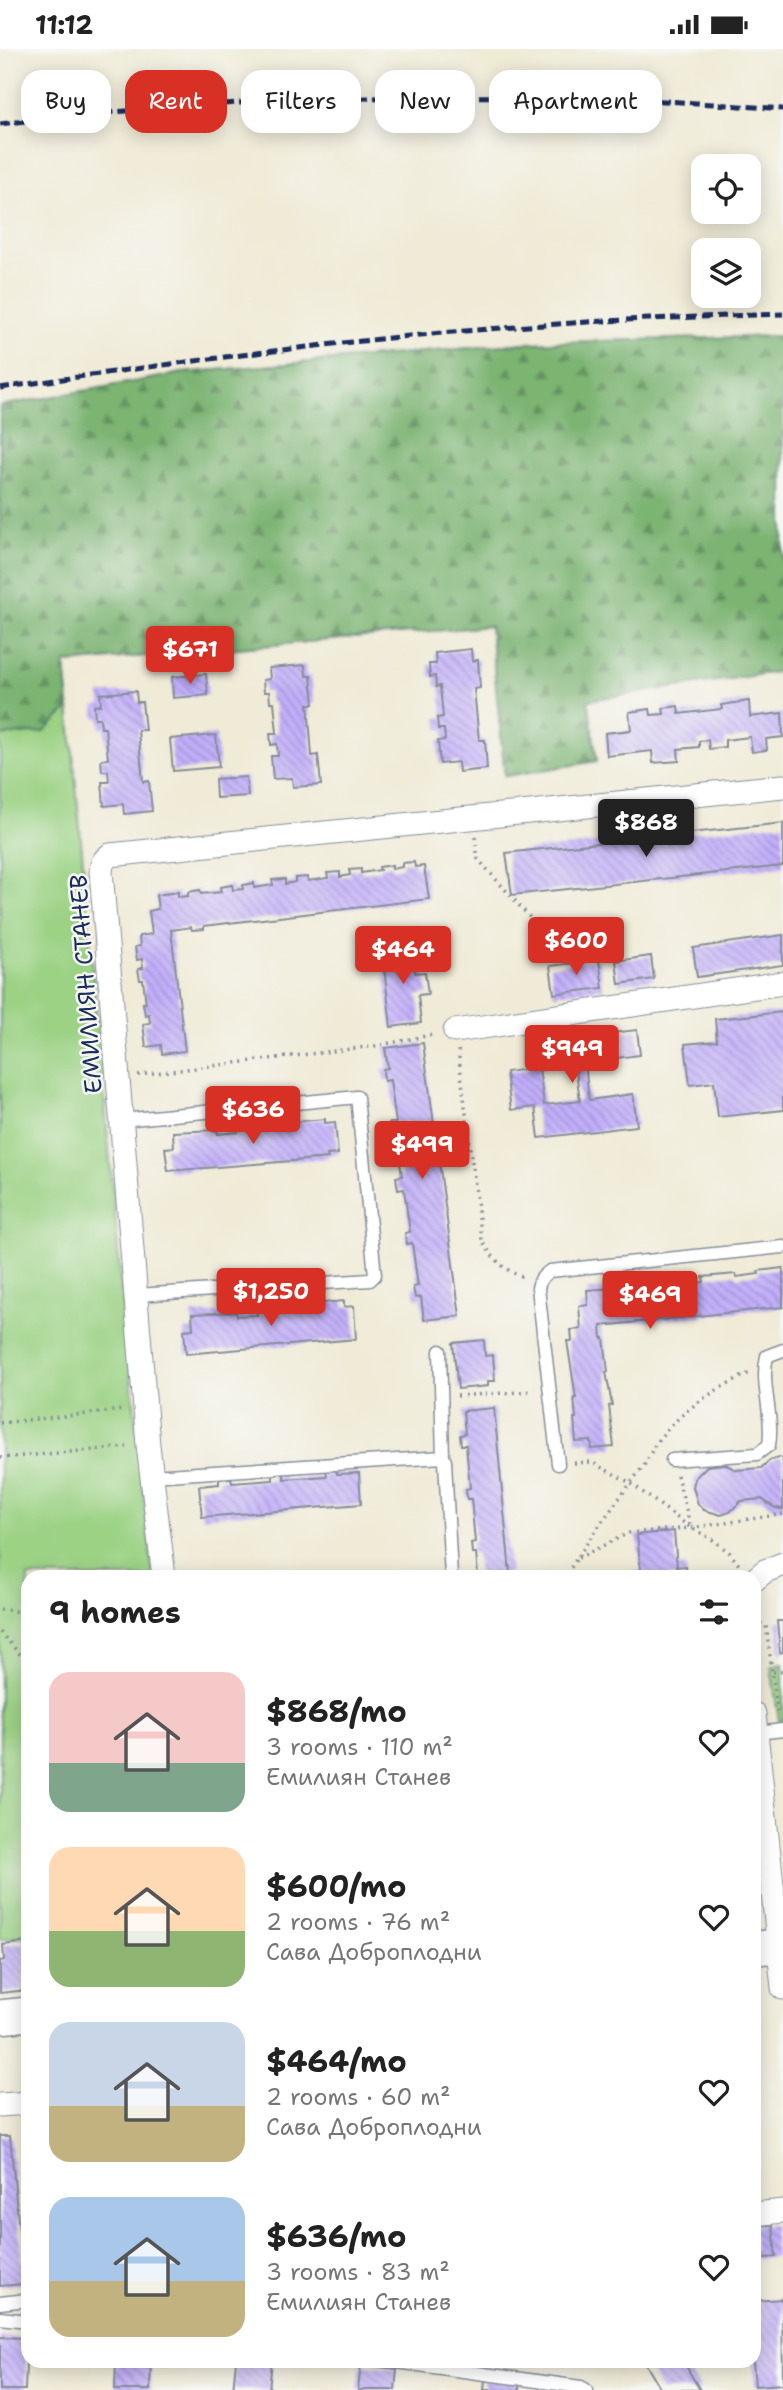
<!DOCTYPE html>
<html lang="en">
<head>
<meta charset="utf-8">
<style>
  :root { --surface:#fff; --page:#f2f2f2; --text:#222; --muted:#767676; --accent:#d93025 }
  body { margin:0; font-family:"Shantell Sans",sans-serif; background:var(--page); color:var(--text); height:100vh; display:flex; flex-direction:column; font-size:26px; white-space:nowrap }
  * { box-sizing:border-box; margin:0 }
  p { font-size:23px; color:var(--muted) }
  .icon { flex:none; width:38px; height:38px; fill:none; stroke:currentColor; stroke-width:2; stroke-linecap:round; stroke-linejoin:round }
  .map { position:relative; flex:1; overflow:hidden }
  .details { position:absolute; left:21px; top:1521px; width:740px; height:798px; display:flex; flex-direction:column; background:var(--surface); border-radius:21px; box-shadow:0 4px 18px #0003 }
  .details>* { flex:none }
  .guide { position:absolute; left:21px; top:21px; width:742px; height:63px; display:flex; gap:14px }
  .fabs { position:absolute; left:691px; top:105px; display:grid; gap:14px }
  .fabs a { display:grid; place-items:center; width:70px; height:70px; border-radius:14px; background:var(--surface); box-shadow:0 4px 18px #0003; font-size:35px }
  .price { position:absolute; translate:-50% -60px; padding:0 16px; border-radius:7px; background:var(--accent); color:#fff; font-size:23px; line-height:46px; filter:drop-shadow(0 2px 4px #0008) }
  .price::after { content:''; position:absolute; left:50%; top:42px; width:21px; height:16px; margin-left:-10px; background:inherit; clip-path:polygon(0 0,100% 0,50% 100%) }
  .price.selected { background:#222; color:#fff }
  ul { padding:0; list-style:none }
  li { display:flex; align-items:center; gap:21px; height:175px; padding:0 28px }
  li span { display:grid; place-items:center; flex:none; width:196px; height:140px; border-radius:21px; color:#555 }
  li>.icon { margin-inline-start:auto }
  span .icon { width:84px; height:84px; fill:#fffc; stroke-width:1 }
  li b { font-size:30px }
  h2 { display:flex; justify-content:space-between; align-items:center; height:84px; padding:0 28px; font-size:30px }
  .chip { padding:0 24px; border-radius:21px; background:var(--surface); box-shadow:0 4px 18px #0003; font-size:24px; line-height:63px }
  .chip.selected { background:var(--accent); color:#fff }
  .status { display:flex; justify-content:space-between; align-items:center; height:49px; padding:0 35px; background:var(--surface); direction:ltr }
  .status svg { height:19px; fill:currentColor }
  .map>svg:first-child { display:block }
</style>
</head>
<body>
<div class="status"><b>11:12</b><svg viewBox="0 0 49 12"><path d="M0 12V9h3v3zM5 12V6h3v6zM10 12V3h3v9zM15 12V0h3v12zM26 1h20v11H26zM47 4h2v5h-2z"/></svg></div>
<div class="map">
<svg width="783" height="2341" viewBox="0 0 783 2341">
  <defs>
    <pattern id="forest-firs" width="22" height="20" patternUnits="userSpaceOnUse" patternTransform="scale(1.75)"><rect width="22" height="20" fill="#7cb472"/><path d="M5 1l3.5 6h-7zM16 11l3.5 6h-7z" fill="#659361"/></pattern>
    <pattern id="building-back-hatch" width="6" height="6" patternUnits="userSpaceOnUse" patternTransform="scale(1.75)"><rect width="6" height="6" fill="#c2affa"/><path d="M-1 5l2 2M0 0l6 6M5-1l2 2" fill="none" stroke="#9d8fce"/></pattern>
  </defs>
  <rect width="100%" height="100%" fill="#f6f6f2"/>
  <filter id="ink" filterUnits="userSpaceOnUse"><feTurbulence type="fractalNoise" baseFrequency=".0143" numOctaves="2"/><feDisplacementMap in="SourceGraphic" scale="14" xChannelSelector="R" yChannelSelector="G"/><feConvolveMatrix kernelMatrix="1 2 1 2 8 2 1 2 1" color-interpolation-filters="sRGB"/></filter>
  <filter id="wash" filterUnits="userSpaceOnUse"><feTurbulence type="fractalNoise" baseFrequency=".00686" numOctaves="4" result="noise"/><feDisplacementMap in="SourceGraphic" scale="28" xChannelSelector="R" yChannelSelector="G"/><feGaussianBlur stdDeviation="1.57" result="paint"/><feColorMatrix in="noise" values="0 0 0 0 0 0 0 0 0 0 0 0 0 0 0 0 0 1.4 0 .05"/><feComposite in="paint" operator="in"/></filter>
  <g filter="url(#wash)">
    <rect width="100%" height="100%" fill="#f0ebd7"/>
    <path fill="#9bd284" stroke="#5b8071" stroke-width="2" d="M 783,287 L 783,622 L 588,651 L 597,712 L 505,727 L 490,577 L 65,614 L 122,1247 L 153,1528 L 28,1528 L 28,1887 L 0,1890 L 0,357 L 183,324 L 527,294 Z
      M 783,1615 L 783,1673 L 779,1673 L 771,1617 Z"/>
    <path fill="url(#forest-firs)" stroke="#4c7268" stroke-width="2" d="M 783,287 L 783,622 L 588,651 L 597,712 L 505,727 L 490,577 L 65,614 L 69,659 L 44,683 L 0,687 L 0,357 L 183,324 L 527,294 Z"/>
    <g id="blocks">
      <path fill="url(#building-back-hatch)" fill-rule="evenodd" d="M 471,600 L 472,612 L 478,611 L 480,639 L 474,640 L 479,691 L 485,691 L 487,720 L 459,723 L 458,713 L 440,715 L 438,692 L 445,691 L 444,680 L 438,680 L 437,669 L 443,668 L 440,637 L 436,638 L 435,627 L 430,628 L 429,615 L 436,615 L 435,604 Z
        M 305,616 L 306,627 L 311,627 L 314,655 L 308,655 L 312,707 L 318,706 L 321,736 L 293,738 L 292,729 L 273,730 L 271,707 L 278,707 L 277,695 L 271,696 L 270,684 L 277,684 L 274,653 L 270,653 L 269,643 L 264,643 L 263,631 L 270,630 L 269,619 Z
        M 206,625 L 208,646 L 173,649 L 172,628 Z
        M 136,642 L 137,653 L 142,653 L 145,681 L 138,681 L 143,733 L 149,732 L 152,762 L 124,765 L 123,755 L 104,757 L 102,733 L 109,733 L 108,722 L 102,722 L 101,711 L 108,710 L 105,679 L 101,679 L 100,669 L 95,669 L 94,657 L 101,656 L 100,645 Z
        M 749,652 L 750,668 L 782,664 L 783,688 L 766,690 L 767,701 L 752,703 L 750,688 L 725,691 L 725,698 L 709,700 L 708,691 L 699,692 L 699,698 L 678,700 L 679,712 L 653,714 L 652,702 L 607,707 L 605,684 L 631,681 L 629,663 L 650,660 L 651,666 L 664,665 L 663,659 L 678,657 L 679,665 L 722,660 L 721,656 Z
        M 216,686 L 219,718 L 173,722 L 170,690 Z
        M 246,728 L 248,747 L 216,749 L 215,730 Z
        M 783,774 L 783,817 L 512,846 L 506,804 Z
        M 414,813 L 415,818 L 424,817 L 429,850 L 204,877 L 204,880 L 192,881 L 191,878 L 171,881 L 185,1002 L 162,1005 L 161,996 L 146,998 L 143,975 L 150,974 L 149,965 L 145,966 L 143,954 L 146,954 L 143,931 L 140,931 L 138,920 L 143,919 L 142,910 L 137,911 L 135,898 L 140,897 L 139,887 L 152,885 L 149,862 L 158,860 L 156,846 L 178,843 L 178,848 L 188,847 L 188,843 L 200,841 L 201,845 L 221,843 L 220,838 L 232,836 L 233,841 L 243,840 L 243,836 L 254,834 L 254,839 L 273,836 L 272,831 L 285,830 L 285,835 L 295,833 L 295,829 L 307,828 L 308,832 L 328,829 L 327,824 L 340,823 L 340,828 L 350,826 L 349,821 L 361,820 L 361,824 L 380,821 L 379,818 L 392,816 L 392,820 L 402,818 L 402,814 Z
        M 783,886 L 783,916 L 697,928 L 693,899 Z
        M 412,897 L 415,924 L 425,923 L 428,945 L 418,946 L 421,974 L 391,978 L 382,901 Z
        M 651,907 L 654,930 L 619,935 L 616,912 Z
        M 599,911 L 603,939 L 554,945 L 550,917 Z
        M 783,963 L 783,1061 L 718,1068 L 714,1033 L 690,1036 L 685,995 L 717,992 L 715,970 Z
        M 637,981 L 640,1006 L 585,1013 L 589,1051 L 633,1045 L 637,1077 L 539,1089 L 535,1058 L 511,1061 L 506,1023 L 529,1020 L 526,994 ZM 575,1014 L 580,1052 L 544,1056 L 539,1019 Z
        M 423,994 L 460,1267 L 424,1271 L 421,1248 L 415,1249 L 413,1238 L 418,1237 L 412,1194 L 407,1195 L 405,1184 L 410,1183 L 404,1140 L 398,1141 L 396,1128 L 402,1127 L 396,1086 L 391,1086 L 389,1074 L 396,1074 L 390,1031 L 384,1032 L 383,1020 L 388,1019 L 385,999 Z
        M 325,1070 L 325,1074 L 335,1073 L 338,1105 L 327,1106 L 328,1109 L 168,1122 L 165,1099 L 174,1098 L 173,1083 L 217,1081 L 218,1085 L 238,1083 L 237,1078 L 271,1075 L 271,1080 L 290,1078 L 290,1073 Z
        M 783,1219 L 783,1258 L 601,1277 L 602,1290 L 604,1289 L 608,1323 L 606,1323 L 612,1356 L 609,1357 L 614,1398 L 592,1400 L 591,1392 L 576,1393 L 574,1369 L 576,1369 L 574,1349 L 576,1349 L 567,1292 L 572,1292 L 571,1281 L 581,1280 L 579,1257 L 588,1256 L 587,1241 L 630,1238 L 630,1241 L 651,1238 L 651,1235 L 684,1231 L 684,1235 L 704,1233 L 703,1228 L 736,1225 L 737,1228 L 759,1225 L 758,1222 Z
        M 344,1252 L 344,1258 L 354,1257 L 356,1290 L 186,1305 L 184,1281 L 193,1280 L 192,1265 L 236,1263 L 237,1267 L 257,1266 L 256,1260 L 291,1257 L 292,1262 L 310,1261 L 310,1255 Z
        M 484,1291 L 485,1307 L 493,1306 L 495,1332 L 488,1332 L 488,1337 L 458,1340 L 453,1294 Z
        M 494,1359 L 510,1524 L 478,1527 L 476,1504 L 472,1504 L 471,1494 L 475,1493 L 471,1450 L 467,1450 L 466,1440 L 470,1439 L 466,1396 L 461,1396 L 460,1386 L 465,1385 L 463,1362 Z
        M 779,1408 L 783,1409 L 783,1460 L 775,1459 L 762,1450 L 741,1452 L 730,1463 L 721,1466 L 704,1461 L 698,1455 L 693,1438 L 695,1429 L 707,1417 L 725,1415 L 736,1421 L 761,1419 L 770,1411 Z
        M 336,1420 L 337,1425 L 359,1424 L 361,1455 L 202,1468 L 199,1437 L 219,1435 L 219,1430 L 231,1429 L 232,1434 L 273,1431 L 273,1425 L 284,1424 L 284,1430 L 327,1427 L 326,1421 Z
        M 674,1482 L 677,1518 L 686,1517 L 687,1528 L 633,1528 L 632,1523 L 641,1522 L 637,1486 Z
        M 777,1572 L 783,1572 L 783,1603 L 780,1604 Z
        M 28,1893 L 28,1941 L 0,1944 L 0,1912 L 4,1911 L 3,1896 Z
        M 0,2087 L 10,2087 L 24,2235 L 0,2237 Z
        M 773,2176 L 776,2208 L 754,2210 L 754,2177 Z
        M 782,2250 L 783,2335 L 755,2337 L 753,2312 L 754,2252 Z
        M 0,2288 L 27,2289 L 25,2341 L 0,2341 Z
        M 116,2312 L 151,2312 L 150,2341 L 115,2341 Z
        M 236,2312 L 272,2312 L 269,2341 L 233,2341 Z
        M 644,2312 L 683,2312 L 700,2341 L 661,2341 Z
        M 361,2316 L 397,2320 L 395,2341 L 358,2341 Z
        M 485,2331 L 519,2334 L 519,2341 L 484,2341 Z"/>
    </g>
  </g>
  <g filter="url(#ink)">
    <use href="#blocks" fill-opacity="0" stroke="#868d9a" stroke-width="2"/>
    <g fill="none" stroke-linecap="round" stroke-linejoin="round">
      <defs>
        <path id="lane" d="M 122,1071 L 357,1048 L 375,1226 L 370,1231 L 137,1246
          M 440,1302 L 443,1408 L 445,1412 L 451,1528
          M 672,1411 L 757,1405 L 769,1396 C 774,1366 760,1336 767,1307 L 783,1301
          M 558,1415 L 538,1239 C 540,1230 543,1227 550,1222 L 783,1198
          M 151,1427 L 443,1408
          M 757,1684 L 783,1681
          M 0,2254 L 28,2251
          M 0,2269 L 28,2272
          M 389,2312 L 581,2338 L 586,2341"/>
        <path id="street" d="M 455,982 L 783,934
          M 164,1528 L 148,1396 L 101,822 C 102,814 104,810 110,806 L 783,737
          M 754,1531 L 765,1522 L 783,1515
          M 754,1665 L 783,1939
          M 0,2056 L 28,2054
          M 754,2165 L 783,2162"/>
        <path id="secondary" d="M 754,1899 L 783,1897
          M 0,1968 L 28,1965"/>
      </defs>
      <use href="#lane" stroke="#868d9a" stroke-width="15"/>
      <use href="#street" stroke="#868d9a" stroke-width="25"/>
      <use href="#secondary" stroke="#868d9a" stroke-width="36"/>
      <path stroke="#868d9a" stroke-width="3.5" stroke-dasharray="2 5" stroke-linecap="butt" d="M 475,788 L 478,810 L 541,881
        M 458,1001 L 482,1192 C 493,1209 505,1224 526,1228
        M 138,1026 L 375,997 L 436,985
        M 457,1347 L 534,1342
        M 0,1374 L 123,1361
        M 0,1409 L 127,1398
        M 574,1414 L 591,1413 L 629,1433 L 691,1479 L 712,1490 L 730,1504 L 739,1516
        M 677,1426 L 691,1479
        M 578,1509 L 629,1484 L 691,1479 L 783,1465
        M 561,1528 L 567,1525 C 591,1486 615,1455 642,1419 C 649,1410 652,1399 659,1390 C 682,1361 716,1339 750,1324
        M 0,1560 L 28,1564
        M 754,1571 L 766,1577 L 778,1666
        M 0,1583 L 28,1614
        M 773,1623 L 783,1622"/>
      <use href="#lane" stroke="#fff" stroke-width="12"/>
      <use href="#street" stroke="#fff" stroke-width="23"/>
      <use href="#secondary" stroke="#fff" stroke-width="33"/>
      <path stroke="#1b2f5e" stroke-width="5" stroke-dasharray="10 5" stroke-linecap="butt" d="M 0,75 C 205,50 412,44 619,50 C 674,52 728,56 783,60
        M 0,339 C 181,313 362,288 544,276 C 623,270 703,268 783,265"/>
    </g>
  </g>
  <g text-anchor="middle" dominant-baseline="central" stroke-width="5" stroke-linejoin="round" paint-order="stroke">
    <g font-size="24" fill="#1b2f5e" stroke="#f6f6f2">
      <text transform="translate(86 935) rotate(-94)">ЕМИЛИЯН СТАНЕВ</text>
    </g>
  </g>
</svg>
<div class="fabs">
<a><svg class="icon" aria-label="locate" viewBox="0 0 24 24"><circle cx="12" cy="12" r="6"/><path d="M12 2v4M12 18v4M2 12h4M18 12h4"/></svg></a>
<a><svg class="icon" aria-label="layers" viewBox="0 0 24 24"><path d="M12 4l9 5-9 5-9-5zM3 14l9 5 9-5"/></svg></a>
</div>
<b class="price" style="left:190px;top:637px">$671</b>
<b class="price selected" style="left:646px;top:810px">$868</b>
<b class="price" style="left:576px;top:928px">$600</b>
<b class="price" style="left:403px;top:937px">$464</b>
<b class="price" style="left:572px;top:1036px">$949</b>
<b class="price" style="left:253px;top:1097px">$636</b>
<b class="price" style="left:422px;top:1132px">$499</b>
<b class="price" style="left:271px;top:1279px">$1,250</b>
<b class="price" style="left:650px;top:1282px">$469</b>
<div class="guide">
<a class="chip">Buy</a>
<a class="chip selected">Rent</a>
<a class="chip">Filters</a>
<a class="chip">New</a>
<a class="chip">Apartment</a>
</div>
<section class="details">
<h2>9 homes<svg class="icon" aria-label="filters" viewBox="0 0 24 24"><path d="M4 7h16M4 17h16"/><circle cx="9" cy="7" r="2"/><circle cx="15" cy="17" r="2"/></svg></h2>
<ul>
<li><span style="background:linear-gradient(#f6c9c9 65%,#7fa58c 0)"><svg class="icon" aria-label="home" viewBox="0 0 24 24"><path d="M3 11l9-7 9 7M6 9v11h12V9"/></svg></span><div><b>$868/mo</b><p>3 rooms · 110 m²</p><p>Емилиян Станев</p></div><svg class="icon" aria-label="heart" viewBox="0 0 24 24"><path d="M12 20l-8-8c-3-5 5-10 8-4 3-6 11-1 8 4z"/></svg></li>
<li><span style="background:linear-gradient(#ffd9b3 60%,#8fb573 0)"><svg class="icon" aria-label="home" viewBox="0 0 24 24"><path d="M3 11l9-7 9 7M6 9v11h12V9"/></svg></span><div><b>$600/mo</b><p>2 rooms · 76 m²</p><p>Сава Доброплодни</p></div><svg class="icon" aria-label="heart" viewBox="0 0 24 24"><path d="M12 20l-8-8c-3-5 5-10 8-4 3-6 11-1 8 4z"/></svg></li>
<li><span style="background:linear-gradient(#c9d6e8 60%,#c2b280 0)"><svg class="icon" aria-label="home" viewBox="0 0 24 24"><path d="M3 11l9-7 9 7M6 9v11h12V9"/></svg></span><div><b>$464/mo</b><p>2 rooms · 60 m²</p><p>Сава Доброплодни</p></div><svg class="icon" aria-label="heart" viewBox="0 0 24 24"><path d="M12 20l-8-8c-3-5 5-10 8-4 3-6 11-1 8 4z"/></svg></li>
<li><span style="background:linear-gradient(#a9c7e8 60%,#c2b280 0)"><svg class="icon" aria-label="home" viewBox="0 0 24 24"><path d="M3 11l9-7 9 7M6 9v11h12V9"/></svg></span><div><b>$636/mo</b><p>3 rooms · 83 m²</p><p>Емилиян Станев</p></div><svg class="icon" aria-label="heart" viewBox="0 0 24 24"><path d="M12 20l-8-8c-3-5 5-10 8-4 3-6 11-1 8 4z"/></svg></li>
</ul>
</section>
</div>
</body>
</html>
